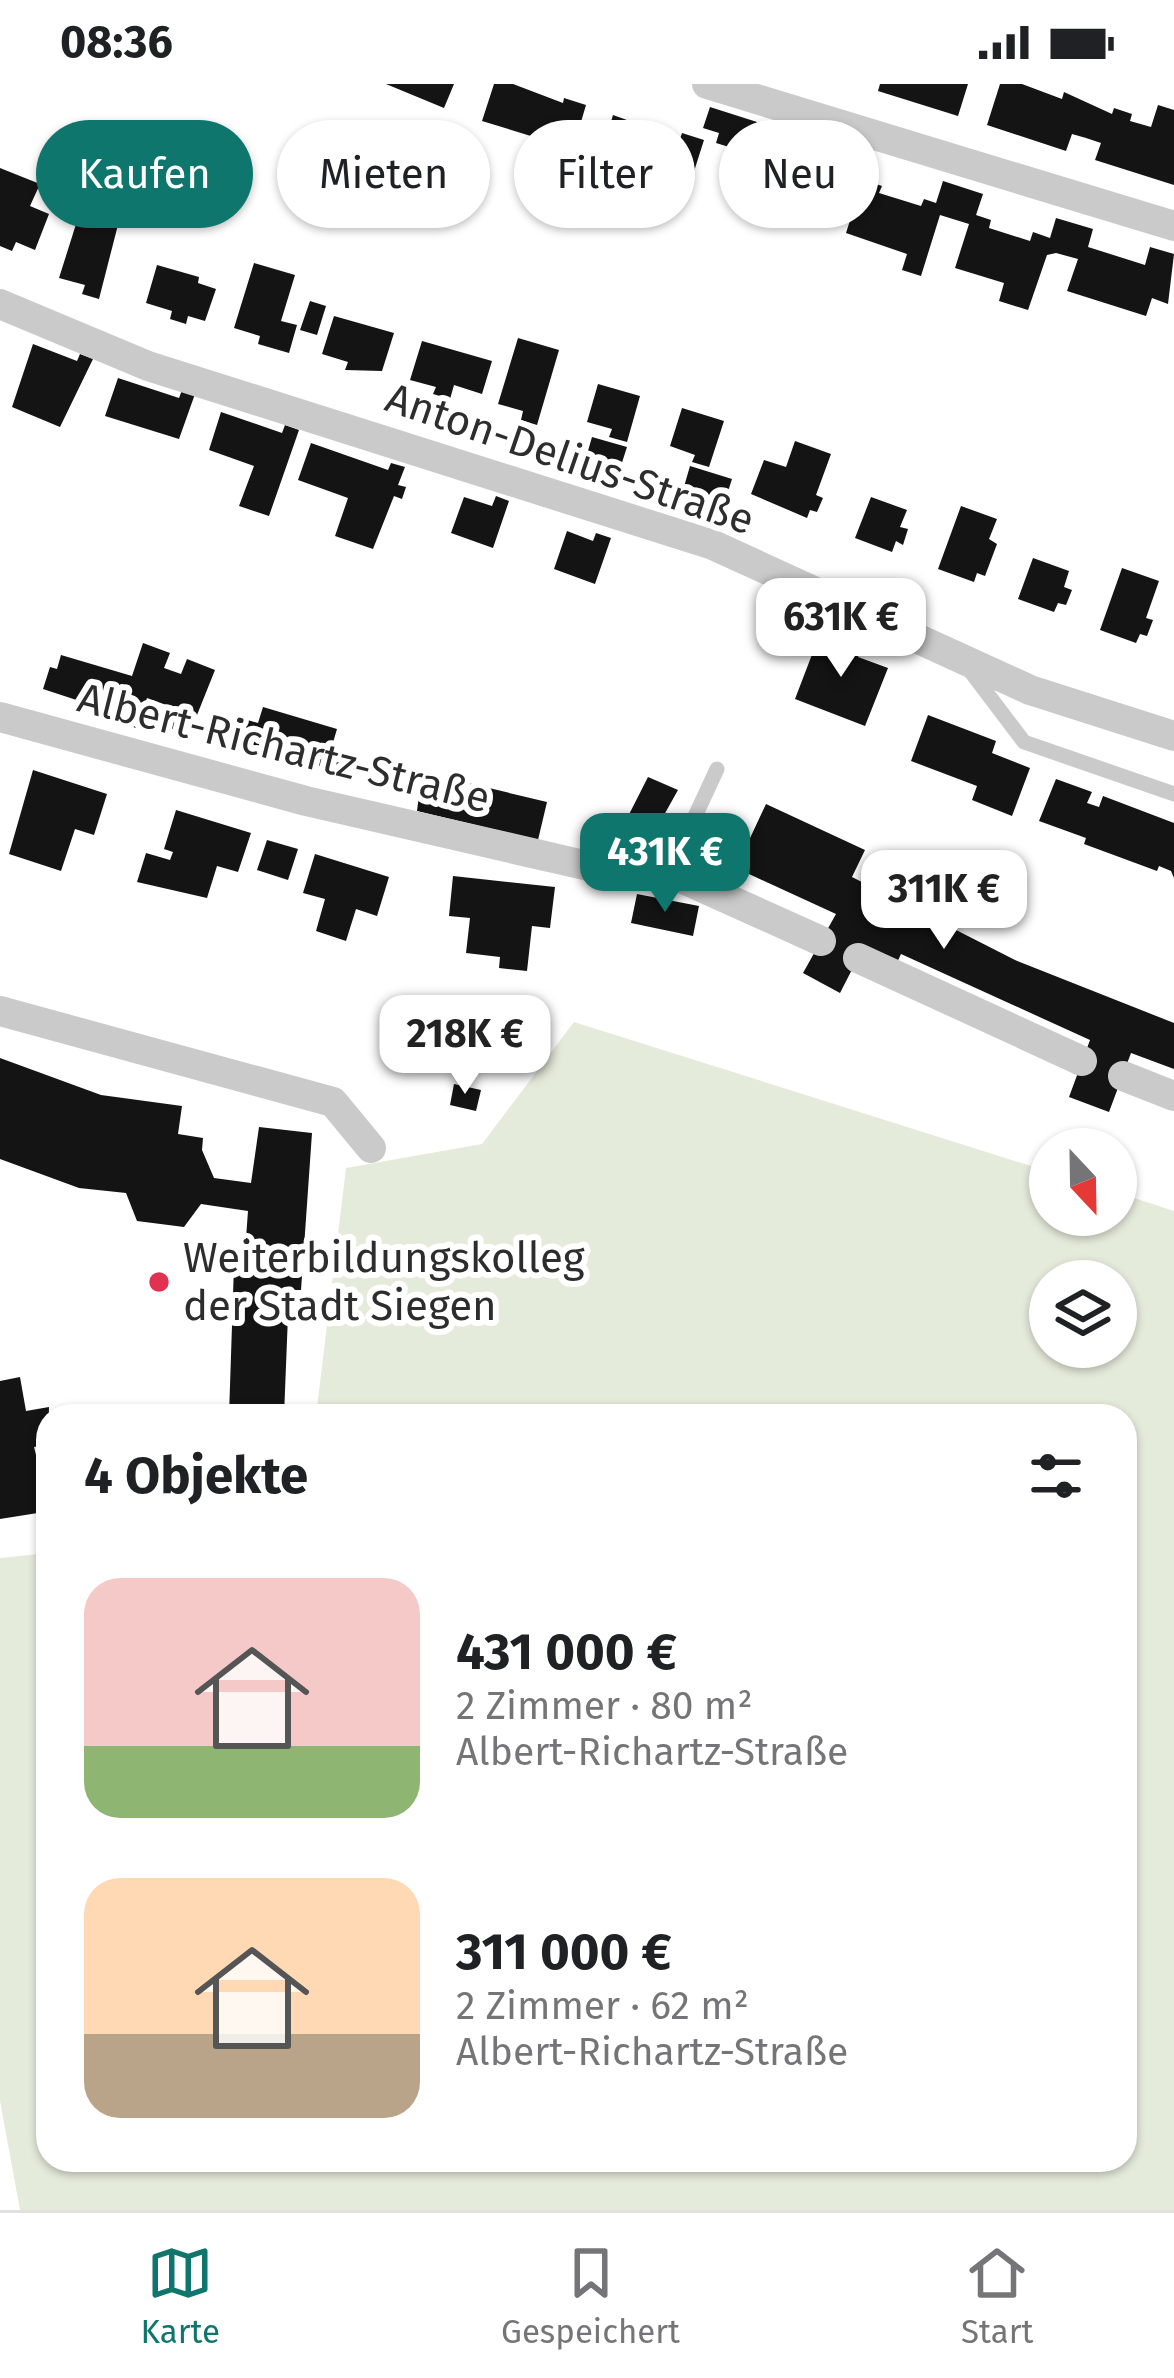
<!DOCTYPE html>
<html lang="de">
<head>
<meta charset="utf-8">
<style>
  :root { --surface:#fff; --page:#f6f6f6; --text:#202124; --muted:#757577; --line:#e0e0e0; --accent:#0f766e }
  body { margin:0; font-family:"Fira Sans",sans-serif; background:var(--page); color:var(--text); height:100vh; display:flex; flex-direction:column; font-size:45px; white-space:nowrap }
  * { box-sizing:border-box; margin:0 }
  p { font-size:39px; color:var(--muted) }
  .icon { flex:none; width:66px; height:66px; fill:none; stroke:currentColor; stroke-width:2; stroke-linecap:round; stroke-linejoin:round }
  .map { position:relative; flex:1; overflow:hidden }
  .details { position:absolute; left:36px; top:1320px; width:1101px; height:768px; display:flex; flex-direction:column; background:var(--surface); border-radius:36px; box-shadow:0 3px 9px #0004 }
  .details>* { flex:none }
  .hud { position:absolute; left:36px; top:36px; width:1104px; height:108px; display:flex; gap:24px }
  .needle { width:78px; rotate:158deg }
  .tools { position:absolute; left:1029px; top:1044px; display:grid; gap:24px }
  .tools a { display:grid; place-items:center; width:108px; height:108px; border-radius:50%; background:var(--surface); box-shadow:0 3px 9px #0004; font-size:60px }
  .price { position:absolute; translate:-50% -102px; padding:0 27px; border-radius:24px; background:#fff; color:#222; font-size:39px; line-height:78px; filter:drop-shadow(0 3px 6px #0008) }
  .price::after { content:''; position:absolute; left:50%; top:72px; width:36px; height:27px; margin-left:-18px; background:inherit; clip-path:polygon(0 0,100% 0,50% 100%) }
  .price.active { background:var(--accent); color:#fff }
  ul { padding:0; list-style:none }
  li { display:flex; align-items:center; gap:36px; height:300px; padding:0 48px }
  li span { display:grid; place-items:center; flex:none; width:336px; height:240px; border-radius:36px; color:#555 }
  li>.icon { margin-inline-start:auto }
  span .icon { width:144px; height:144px; fill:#fffc; stroke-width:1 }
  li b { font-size:51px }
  h2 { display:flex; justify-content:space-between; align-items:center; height:144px; padding:0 48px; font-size:51px }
  .pill { padding:0 42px; border-radius:54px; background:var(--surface); box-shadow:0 3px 9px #0004; font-size:42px; line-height:108px }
  .pill.active { background:var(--accent); color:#fff }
  .status { display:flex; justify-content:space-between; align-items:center; height:84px; padding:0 60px; background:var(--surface); direction:ltr }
  .status svg { height:33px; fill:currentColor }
  .dock { display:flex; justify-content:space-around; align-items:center; height:168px; border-top:3px solid var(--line); background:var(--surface); font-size:33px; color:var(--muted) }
  .dock a { display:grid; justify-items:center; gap:6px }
  .dock .active { color:var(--accent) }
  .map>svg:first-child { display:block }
</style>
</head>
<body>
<div class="status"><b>08:36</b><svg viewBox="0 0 49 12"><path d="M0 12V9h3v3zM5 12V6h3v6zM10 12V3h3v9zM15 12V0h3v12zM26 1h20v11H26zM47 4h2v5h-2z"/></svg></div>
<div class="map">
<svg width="1174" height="2126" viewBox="0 0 1174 2126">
  <rect width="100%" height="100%" fill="#fff"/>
  <path fill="#e5ebdb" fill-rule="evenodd" d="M 574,938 L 1050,1088 L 1050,1131 L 1116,1131 L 1116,1108 L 1174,1127 L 1174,2126 L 20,2126 L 0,2017 L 0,1474 L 48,1469 L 48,2076 L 1125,2076 L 1125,1332 L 316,1332 L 346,1084 L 482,1060 ZM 1116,1197 L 1116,1263 L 1050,1263 L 1050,1197 Z"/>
  <path fill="#141414" d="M 386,0 L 454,0 L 444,24 Z
    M 494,0 L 513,0 L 563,19 L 564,14 L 586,21 L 573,65 L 482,37 Z
    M 880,0 L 968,0 L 958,32 L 878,7 Z
    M 1000,0 L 1022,0 L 1062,15 L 1064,8 L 1112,30 L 1114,24 L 1132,30 L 1130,37 L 1151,43 L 1158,21 L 1174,26 L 1174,101 L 1095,76 L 1101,59 L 1086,54 L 1072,50 L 1066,67 L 987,41 Z
    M 710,23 L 757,38 L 748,69 L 817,90 L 803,136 L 725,112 L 739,66 L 716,59 L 719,49 L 703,44 Z
    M 613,31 L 680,55 L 682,49 L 704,56 L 690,100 L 600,74 Z
    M 858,73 L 877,79 L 870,98 L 882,102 L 879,109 L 921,122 L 924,115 L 936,119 L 943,97 L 983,110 L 976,131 L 991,136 L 989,144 L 1030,157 L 1033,148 L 1050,154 L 1056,134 L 1093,145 L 1088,163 L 1145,181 L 1150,163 L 1174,170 L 1168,220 L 1152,214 L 1146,232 L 1067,207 L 1078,175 L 1056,169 L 1047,171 L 1028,226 L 999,217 L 1004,199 L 955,184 L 969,140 L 940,131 L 921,192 L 902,186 L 907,170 L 846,149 L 859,108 L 848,105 Z
    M 0,84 L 40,100 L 30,122 L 49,130 L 35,166 L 16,158 L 12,167 L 0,162 Z
    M 83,118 L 121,129 L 99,215 L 82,210 L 85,201 L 59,194 Z
    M 254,179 L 295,191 L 281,237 L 297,241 L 289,269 L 258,260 L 260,252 L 234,244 Z
    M 157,181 L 199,193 L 198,199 L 216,205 L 205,237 L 188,232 L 186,240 L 170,235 L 172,227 L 146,219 Z
    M 310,217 L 326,222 L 317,251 L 300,246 Z
    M 334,232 L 394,249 L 382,287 L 345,286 L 348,278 L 322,270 Z
    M 518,254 L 559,266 L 537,341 L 521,336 L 523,327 L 498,320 Z
    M 422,257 L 492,277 L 482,310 L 454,301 L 450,315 L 433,310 L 436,303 L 410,296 Z
    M 33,260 L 77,277 L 80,270 L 93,275 L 60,343 L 12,323 Z
    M 118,294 L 179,314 L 182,306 L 195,310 L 179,355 L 105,332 Z
    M 598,300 L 640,312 L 627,358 L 609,353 L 612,345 L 587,338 Z
    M 682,324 L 724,337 L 709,383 L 692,378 L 695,371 L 670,362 Z
    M 221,328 L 282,349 L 285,341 L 299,346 L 269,432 L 239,422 L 254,382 L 209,366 Z
    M 592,353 L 627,363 L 617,394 L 583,384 Z
    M 795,357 L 831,370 L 816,411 L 823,414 L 817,428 L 810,426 L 807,434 L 751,410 L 764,376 L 786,383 Z
    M 311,359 L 388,386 L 391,379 L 405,383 L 398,401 L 406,403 L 402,415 L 394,412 L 373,465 L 335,452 L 348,414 L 298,396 Z
    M 690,382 L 732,395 L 722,426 L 681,413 Z
    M 496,412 L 509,417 L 493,464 L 451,449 L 464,413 L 492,422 Z
    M 871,413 L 907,426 L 900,443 L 908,445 L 903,461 L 896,457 L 892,468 L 855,454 Z
    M 961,422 L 997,435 L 989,455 L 997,460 L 985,492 L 977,489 L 974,498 L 938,485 Z
    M 567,447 L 593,457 L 596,449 L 611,454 L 595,500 L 554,485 Z
    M 1033,474 L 1069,487 L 1064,503 L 1072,506 L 1066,521 L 1058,519 L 1054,528 L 1018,515 Z
    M 1122,484 L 1159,497 L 1146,534 L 1153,536 L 1147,552 L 1140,550 L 1136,559 L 1100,546 Z
    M 821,547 L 862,562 L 858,573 L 888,584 L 865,642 L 795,615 Z
    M 143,559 L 170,569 L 164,584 L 181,590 L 187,575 L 215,586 L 189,651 L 162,641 L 169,622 L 147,614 L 136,644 L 117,637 L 119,630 L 43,605 L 50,583 L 57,585 L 61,571 L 132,592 Z
    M 263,623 L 337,645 L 332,662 L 356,669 L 349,691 L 228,653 L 234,632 L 258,639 Z
    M 928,631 L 996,657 L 992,669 L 1030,684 L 1012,732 L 972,716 L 977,702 L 911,677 Z
    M 33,686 L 107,710 L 94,751 L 75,745 L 61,787 L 9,770 Z
    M 422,688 L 547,718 L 538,756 L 417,727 Z
    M 648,693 L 678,706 L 640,774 L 613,762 Z
    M 1056,695 L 1092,708 L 1087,719 L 1099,723 L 1103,712 L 1174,739 L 1174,794 L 1171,787 L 1159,782 L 1157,787 L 1084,760 L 1086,754 L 1039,737 Z
    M 766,720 L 865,766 L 852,793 L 1015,876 L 1174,939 L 1174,985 L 1131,969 L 1109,1028 L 1069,1013 L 1090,956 L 901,870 L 895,883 L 861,868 L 840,909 L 803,889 L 836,830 L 736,784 Z
    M 176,726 L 251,749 L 238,788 L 217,782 L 207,814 L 137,798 L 146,769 L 170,776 L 173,768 L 164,765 Z
    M 267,756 L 298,765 L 288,796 L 257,786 Z
    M 315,770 L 389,793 L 377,832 L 356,825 L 346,857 L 316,847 L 325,815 L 303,809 Z
    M 453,792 L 555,803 L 550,844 L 532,842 L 527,887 L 499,884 L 500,873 L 466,869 L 470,834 L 449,832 Z
    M 637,810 L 699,822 L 693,852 L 631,839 Z
    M 0,974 L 101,1011 L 182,1022 L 178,1050 L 203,1054 L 202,1066 L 214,1094 L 251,1099 L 259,1043 L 312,1049 L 301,1206 L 289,1206 L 284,1332 L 229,1332 L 234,1181 L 244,1181 L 248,1127 L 201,1120 L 184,1143 L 137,1137 L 126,1109 L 79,1104 L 0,1075 Z
    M 454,1000 L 481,1006 L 476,1027 L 450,1021 Z
    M 20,1293 L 26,1327 L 49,1323 L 48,1361 L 34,1363 L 37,1375 L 48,1374 L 48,1415 L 44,1428 L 0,1435 L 0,1297 Z"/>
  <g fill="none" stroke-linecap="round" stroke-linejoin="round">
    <path stroke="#cacaca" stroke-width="15" d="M 968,584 L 1024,658 L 1174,710
      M 679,793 L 679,767 L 717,685"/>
    <path stroke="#cacaca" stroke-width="30" d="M 707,0 L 1174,142
      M 0,220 L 148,282 L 713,461 L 1030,606 L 1174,652
      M 0,633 L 306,717 L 584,781 L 679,793 L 821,857
      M 858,874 L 1082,977
      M 0,927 L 333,1018 L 371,1064
      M 1123,992 L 1174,1012"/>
  </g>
  <circle fill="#e13251" stroke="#fff" stroke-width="4.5" cx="159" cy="1198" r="12"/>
  <g text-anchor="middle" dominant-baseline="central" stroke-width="12" stroke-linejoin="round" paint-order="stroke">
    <g font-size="42" fill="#2d2d2d" stroke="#fff">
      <text transform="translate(570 375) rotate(19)">Anton-Delius-Straße</text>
      <text transform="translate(284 664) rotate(14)">Albert-Richartz-Straße</text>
    </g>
    <g font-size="42" fill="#2d2d2d" stroke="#fff" text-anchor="start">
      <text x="183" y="1174">Weiterbildungskolleg<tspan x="183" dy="48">der Stadt Siegen</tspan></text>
    </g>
  </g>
</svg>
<div class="tools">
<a><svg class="needle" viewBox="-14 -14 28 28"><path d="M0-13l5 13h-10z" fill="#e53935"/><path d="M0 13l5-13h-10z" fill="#757577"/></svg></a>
<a><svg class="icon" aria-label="layers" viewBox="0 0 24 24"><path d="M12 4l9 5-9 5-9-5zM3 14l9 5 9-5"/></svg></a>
</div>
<b class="price" style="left:841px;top:596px">631K €</b>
<b class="price active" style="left:665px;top:831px">431K €</b>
<b class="price" style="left:944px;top:868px">311K €</b>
<b class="price" style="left:465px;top:1013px">218K €</b>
<div class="hud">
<a class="pill active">Kaufen</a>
<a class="pill">Mieten</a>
<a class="pill">Filter</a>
<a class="pill">Neu</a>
</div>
<section class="details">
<h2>4 Objekte<svg class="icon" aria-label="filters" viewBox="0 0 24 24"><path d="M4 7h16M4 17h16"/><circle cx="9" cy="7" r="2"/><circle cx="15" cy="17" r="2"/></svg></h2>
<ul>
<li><span style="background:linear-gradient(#f6c9c9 70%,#8fb573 0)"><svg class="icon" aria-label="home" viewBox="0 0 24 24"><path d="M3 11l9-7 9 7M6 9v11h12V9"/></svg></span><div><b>431 000 €</b><p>2 Zimmer · 80 m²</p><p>Albert-Richartz-Straße</p></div></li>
<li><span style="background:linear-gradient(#ffd9b3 65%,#b9a48a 0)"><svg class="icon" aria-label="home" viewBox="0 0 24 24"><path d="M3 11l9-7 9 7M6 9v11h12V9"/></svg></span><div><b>311 000 €</b><p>2 Zimmer · 62 m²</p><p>Albert-Richartz-Straße</p></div></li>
</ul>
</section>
</div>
<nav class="dock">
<a class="active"><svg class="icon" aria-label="map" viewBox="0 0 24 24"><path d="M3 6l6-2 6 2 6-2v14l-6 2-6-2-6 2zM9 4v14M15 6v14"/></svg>Karte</a>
<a><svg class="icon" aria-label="saved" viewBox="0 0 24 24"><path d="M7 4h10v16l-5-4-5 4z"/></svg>Gespeichert</a>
<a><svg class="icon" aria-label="home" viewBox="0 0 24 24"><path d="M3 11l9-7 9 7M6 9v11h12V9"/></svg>Start</a>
</nav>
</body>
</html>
